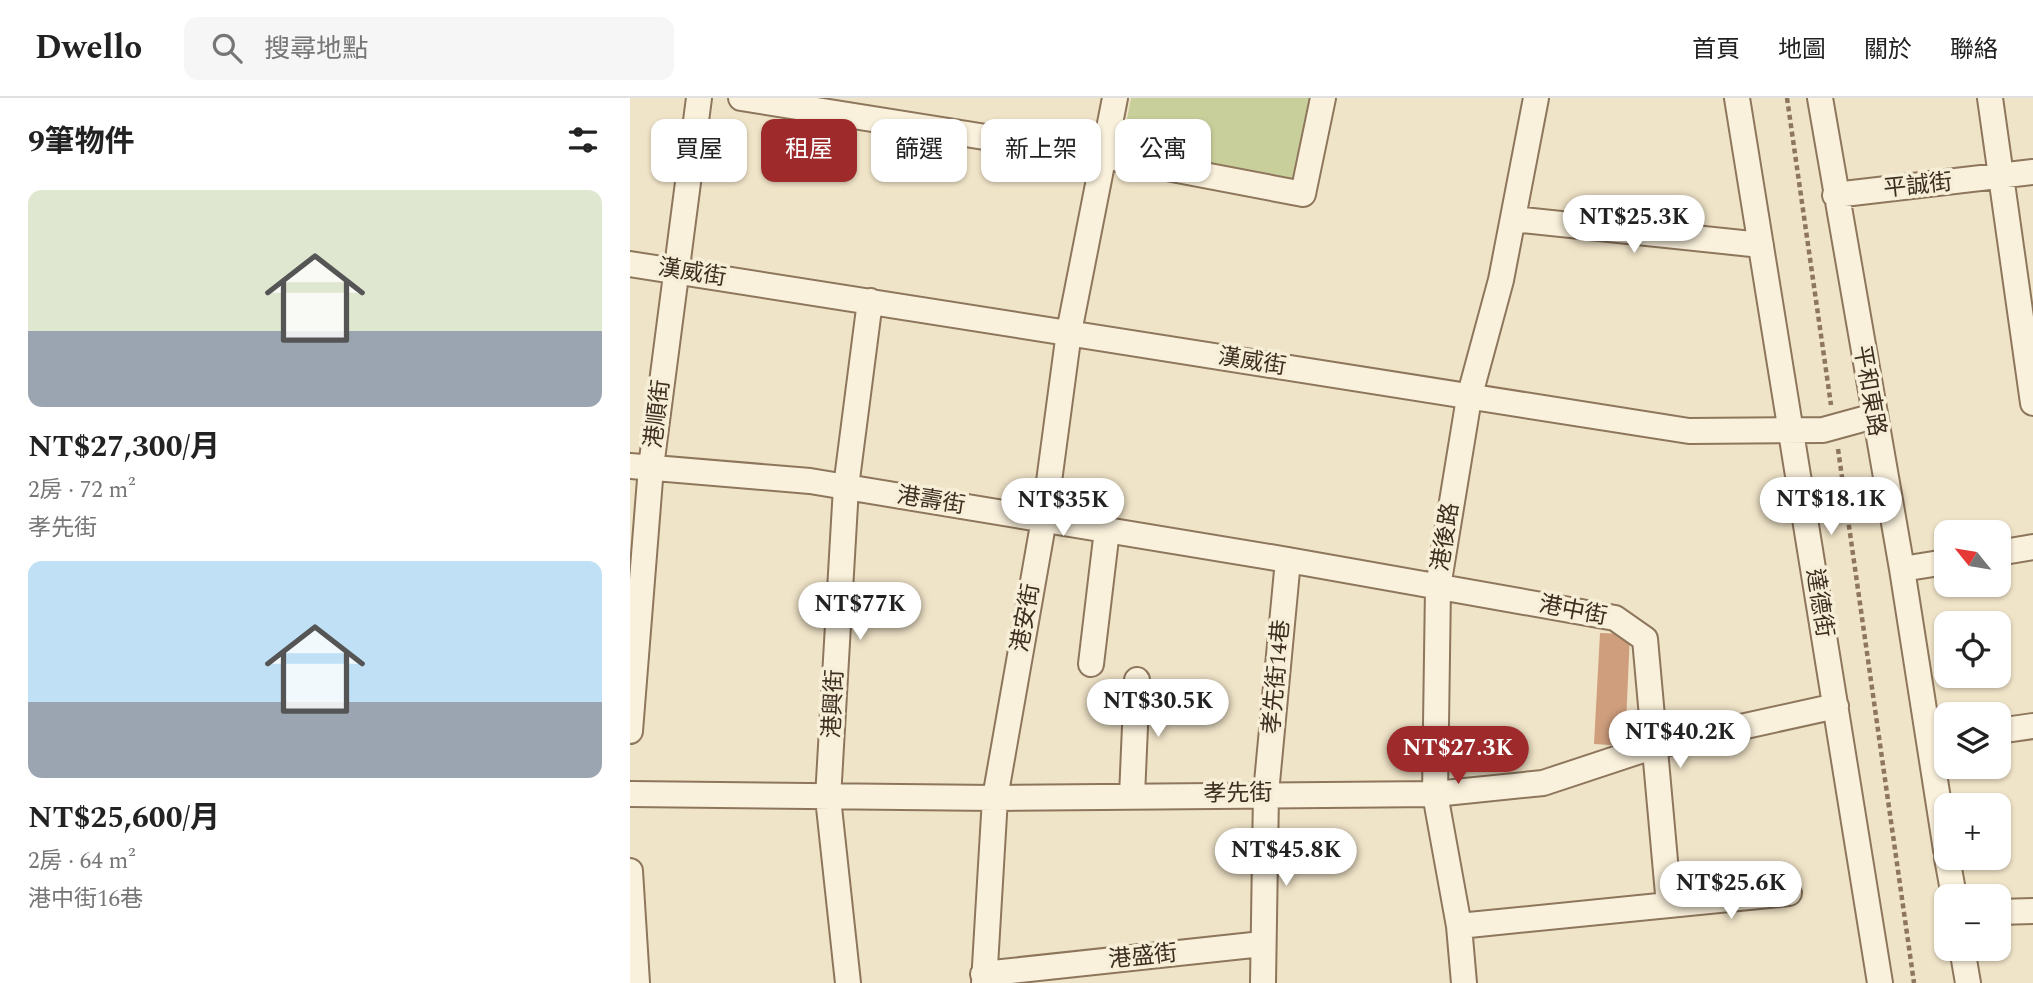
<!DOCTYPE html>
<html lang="zh-TW">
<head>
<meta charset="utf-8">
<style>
  :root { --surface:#fff; --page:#f6f6f6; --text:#222; --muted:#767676; --line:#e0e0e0; --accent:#9e2a2b }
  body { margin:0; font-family:Spectral,"Noto Sans TC",serif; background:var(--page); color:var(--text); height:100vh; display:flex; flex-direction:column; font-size:26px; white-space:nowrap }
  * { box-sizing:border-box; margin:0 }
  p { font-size:23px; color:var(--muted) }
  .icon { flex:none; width:38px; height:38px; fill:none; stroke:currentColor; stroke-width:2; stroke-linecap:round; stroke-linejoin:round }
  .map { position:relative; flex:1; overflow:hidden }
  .sheet { display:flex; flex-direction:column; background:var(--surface); width:630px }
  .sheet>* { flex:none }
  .top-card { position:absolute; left:21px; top:21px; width:665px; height:63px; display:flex; gap:14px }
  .needle { width:46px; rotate:300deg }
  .buttons { position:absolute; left:1304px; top:422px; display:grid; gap:14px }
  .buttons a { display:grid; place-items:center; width:77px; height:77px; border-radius:14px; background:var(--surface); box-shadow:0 2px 5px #0004; font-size:35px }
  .price { position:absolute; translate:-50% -60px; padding:0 16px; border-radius:24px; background:#fff; color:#222; font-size:23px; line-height:46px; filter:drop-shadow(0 2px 4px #0008) }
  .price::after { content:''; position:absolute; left:50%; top:42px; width:21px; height:16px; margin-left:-10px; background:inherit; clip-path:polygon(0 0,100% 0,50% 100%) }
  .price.active { background:var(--accent); color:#fff }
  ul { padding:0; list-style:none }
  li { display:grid; align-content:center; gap:14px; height:371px; padding:0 28px }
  li span { display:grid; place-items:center; height:217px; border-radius:14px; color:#555 }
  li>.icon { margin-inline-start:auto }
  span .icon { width:126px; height:126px; fill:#fffc; stroke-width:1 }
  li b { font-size:30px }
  h2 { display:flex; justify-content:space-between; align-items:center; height:84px; padding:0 28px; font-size:30px }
  .pill { padding:0 24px; border-radius:14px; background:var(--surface); box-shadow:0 2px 5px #0004; font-size:24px; line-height:63px }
  .pill.active { background:var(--accent); color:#fff }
  header { display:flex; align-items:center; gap:42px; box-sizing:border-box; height:98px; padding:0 35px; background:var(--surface); border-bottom:2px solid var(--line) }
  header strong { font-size:33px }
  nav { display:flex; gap:38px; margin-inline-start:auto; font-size:24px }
  .search { width:490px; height:63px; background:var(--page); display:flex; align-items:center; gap:18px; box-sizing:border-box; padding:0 24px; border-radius:14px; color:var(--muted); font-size:26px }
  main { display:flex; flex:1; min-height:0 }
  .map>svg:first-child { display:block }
</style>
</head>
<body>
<header>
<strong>Dwello</strong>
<div class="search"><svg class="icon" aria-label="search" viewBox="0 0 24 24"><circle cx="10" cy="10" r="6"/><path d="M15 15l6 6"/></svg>搜尋地點</div>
<nav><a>首頁</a><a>地圖</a><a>關於</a><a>聯絡</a></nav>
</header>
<main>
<section class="sheet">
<h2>9筆物件<svg class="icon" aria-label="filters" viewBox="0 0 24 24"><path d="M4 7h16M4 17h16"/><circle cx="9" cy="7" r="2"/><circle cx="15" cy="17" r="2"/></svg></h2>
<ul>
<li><span style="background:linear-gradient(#dfe7d0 65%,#9aa5b1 0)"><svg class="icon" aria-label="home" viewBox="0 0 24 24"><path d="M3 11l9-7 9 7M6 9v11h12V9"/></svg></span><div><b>NT$27,300/月</b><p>2房 · 72 m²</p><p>孝先街</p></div></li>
<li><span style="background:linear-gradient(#bfe0f5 65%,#9aa5b1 0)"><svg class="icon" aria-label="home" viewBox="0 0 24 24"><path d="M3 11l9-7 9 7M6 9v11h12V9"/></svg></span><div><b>NT$25,600/月</b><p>2房 · 64 m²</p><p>港中街16巷</p></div></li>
</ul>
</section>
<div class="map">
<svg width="1403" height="885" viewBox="0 0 1403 885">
  <rect width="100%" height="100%" fill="#f0e4c8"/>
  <path fill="#c9cf9b" d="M 501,0 L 681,0 L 665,89 L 490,57 Z"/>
  <path fill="#cf9f7d" d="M 970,535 L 1000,536 L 995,648 L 964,646 Z"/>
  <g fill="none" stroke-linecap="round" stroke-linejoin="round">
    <defs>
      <path id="minor" d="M 111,0 L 474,58 L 673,96 L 693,0
        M 1107,0 L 1250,885
        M 1190,0 L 1272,471 L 1316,752
        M 1360,0 L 1403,305
        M 1205,97 L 1403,74
        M 883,121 L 1131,147
        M 0,166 L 1059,333 L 1193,332 L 1244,318
        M 0,368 L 180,383 L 658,462 L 985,520 L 1015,541 L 1039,807 L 829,828
        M 1368,455 L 1403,449
        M 1272,471 L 1316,464
        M 461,566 L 477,432
        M 0,633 L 21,369 L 69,0
        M 1368,633 L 1403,628
        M 0,696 L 365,700 L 805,696 L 913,685 L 1025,648 L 1206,608
        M 502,698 L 507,582
        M 1317,760 L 1324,798
        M 0,773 L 7,885
        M 1039,807 L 1159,795
        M 1368,814 L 1403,813
        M 1332,850 L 1338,885
        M 353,876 L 632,846
        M 218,885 L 198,700 L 216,389 L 240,203
        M 354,885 L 365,700 L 414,421 L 439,234 L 485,0
        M 633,885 L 636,695 L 658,462
        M 834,885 L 829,828 L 805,696 L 808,489 L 839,300 L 871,182 L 906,0"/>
    </defs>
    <use href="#minor" stroke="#8d765c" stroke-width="28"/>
    <path stroke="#8d765c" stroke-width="4.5" stroke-dasharray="5 3.5" stroke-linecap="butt" d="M 1157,0 L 1201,307
      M 1208,351 L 1284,885"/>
    <use href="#minor" stroke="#faf1dc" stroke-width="24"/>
  </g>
  <g text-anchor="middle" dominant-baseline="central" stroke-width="7" stroke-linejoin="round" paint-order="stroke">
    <g font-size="23" fill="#3d2e20" stroke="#f7eed8">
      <text transform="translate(1288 88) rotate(-6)">平誠街</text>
      <text transform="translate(62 175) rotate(9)">漢威街</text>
      <text transform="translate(622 264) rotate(9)">漢威街</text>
      <text transform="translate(1239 293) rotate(80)">平和東路</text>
      <text transform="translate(28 316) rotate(-83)">港順街</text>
      <text transform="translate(301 403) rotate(9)">港壽街</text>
      <text transform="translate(816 439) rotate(-81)">港後路</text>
      <text transform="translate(1189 505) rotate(81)">達德街</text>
      <text transform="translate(943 513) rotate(11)">港中街</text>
      <text transform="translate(396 520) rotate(-80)">港安街</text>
      <text transform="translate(647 579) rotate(-85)">孝先街14巷</text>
      <text transform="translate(204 606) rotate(-87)">港興街</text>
      <text transform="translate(608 696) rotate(-1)">孝先街</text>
      <text transform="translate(513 859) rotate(-6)">港盛街</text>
    </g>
  </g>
</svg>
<div class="buttons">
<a><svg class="needle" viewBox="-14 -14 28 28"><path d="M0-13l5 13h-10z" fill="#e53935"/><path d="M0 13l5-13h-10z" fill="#767676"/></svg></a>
<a><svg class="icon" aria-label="locate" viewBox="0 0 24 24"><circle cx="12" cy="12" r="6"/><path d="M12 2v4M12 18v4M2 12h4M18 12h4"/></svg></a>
<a><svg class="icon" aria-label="layers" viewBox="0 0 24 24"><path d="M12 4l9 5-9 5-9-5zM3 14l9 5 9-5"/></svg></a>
<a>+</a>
<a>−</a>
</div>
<b class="price" style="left:1004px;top:157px">NT$25.3K</b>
<b class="price" style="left:1201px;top:439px">NT$18.1K</b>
<b class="price" style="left:433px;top:440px">NT$35K</b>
<b class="price" style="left:230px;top:544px">NT$77K</b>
<b class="price" style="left:528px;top:641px">NT$30.5K</b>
<b class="price" style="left:1050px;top:672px">NT$40.2K</b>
<b class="price active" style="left:828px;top:688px">NT$27.3K</b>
<b class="price" style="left:656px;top:790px">NT$45.8K</b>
<b class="price" style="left:1101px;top:823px">NT$25.6K</b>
<div class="top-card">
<a class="pill">買屋</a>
<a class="pill active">租屋</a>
<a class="pill">篩選</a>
<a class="pill">新上架</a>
<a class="pill">公寓</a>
</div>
</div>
</main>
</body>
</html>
